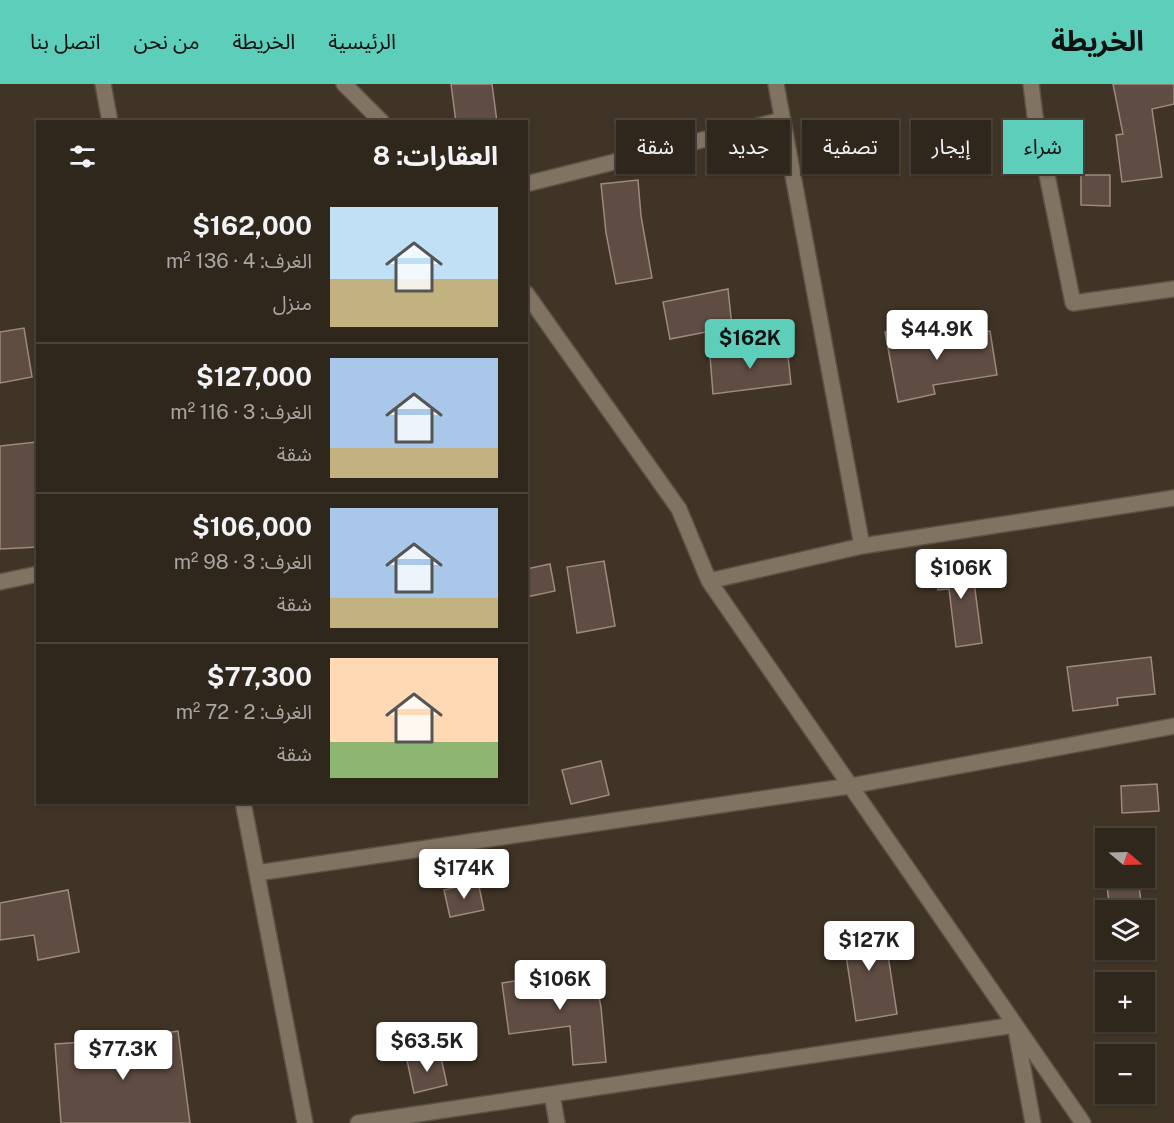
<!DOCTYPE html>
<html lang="ar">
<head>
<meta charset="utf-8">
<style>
  :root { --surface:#30271c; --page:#382f25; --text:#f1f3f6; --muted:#a8a5a3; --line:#4b443b; --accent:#5cceba }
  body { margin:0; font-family:"Public Sans","Noto Sans Arabic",sans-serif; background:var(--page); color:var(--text); direction:rtl; height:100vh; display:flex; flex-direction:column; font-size:22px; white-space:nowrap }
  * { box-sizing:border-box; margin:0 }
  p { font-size:20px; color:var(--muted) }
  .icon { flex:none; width:33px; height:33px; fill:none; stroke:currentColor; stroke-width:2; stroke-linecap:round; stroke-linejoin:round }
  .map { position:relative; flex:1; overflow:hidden; direction:ltr }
  .drawer { position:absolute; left:36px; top:36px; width:492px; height:684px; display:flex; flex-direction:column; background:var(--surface); border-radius:0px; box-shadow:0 2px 4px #0004,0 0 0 2px var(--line); direction:rtl }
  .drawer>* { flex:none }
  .hud { position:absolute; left:546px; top:36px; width:537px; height:54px; direction:rtl; display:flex; gap:12px }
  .needle { width:39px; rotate:109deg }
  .fabs { position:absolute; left:1095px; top:744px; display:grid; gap:12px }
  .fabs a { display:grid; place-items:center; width:60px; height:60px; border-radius:0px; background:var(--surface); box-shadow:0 2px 4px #0004,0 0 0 2px var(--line); font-size:30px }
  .price { position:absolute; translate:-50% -51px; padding:0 14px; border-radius:6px; background:#fff; color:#222; font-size:20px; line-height:39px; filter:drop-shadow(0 2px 3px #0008) }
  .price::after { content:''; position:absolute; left:50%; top:36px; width:18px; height:14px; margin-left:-9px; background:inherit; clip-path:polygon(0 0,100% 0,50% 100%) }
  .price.current { background:var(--accent); color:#111 }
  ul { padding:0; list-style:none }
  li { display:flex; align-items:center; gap:18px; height:150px; padding:0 30px }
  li+li { border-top:2px solid var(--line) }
  li span { display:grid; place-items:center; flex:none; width:168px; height:120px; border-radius:0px; color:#555 }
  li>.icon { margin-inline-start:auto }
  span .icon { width:72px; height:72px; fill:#fffc; stroke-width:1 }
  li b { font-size:26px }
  h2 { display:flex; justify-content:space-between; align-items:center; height:72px; padding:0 30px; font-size:26px }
  .chip { padding:0 21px; border-radius:0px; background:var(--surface); box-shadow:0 2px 4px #0004,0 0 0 2px var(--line); font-size:21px; line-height:54px }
  .chip.current { background:var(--accent); color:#111 }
  header { display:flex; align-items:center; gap:36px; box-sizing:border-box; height:84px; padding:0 30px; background:var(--accent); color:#111 }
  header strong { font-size:28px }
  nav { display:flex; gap:33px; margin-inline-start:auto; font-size:21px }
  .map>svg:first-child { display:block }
</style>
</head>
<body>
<header>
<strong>الخريطة</strong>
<nav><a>الرئيسية</a><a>الخريطة</a><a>من نحن</a><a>اتصل بنا</a></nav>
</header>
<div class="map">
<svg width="1174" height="1039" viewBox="0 0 1174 1039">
  <rect width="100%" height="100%" fill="#403426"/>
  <path fill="#5f4c42" stroke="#9e897f" stroke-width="1.5" d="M 451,0 L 492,0 L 497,38 L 456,38 Z
    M 1113,0 L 1174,0 L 1174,20 L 1152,25 L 1162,93 L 1122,98 L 1116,51 L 1123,50 Z
    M 1081,91 L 1110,91 L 1110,122 L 1081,121 Z
    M 638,96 L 641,132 L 652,194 L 616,200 L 606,149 L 601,100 Z
    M 728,205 L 732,243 L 670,255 L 663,218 Z
    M 24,244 L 32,293 L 0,299 L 0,248 Z
    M 928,245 L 928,257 L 990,247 L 997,291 L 933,301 L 935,310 L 898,318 L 885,248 Z
    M 787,263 L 791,300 L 713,310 L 710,272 Z
    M 36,358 L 38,463 L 0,465 L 0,362 Z
    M 971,475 L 982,559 L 956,563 L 949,505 L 938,506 L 934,481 Z
    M 604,477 L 615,542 L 577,549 L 567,483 Z
    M 550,480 L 555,507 L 526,513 L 526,485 Z
    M 1151,573 L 1155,610 L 1117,614 L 1118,621 L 1073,627 L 1067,583 Z
    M 601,677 L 609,711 L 571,720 L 562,686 Z
    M 1157,700 L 1159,727 L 1122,729 L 1121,702 Z
    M 1106,794 L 1138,794 L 1142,826 L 1110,826 Z
    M 478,798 L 484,826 L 450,833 L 444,806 Z
    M 68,806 L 79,868 L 38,876 L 34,851 L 0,856 L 0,819 Z
    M 883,839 L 897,930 L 856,937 L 842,845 Z
    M 593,883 L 601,923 L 606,978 L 573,981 L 570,942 L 509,950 L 502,899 L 562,890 Z
    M 178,947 L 190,1039 L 61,1039 L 55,960 L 116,956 Z
    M 440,969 L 447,1001 L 414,1009 L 407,976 Z"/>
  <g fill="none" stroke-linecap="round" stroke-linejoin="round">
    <defs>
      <path id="street" d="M 103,0 L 110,38
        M 344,0 L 382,38
        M 776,0 L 862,462
        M 1031,0 L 1035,32 L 1073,219 L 1174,205
        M 526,100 L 782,36
        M 526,209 L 679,425 L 709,497 L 1083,1039
        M 709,497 L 862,462 L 1174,414
        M 0,498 L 38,490
        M 243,718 L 305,1039
        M 257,789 L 850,702 L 1174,642
        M 552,1010 L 557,1039
        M 358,1039 L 1015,941 L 1033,1039"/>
    </defs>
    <use href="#street" stroke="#5b5144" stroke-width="18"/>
    <use href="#street" stroke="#807362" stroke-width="15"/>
  </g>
</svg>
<div class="fabs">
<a><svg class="needle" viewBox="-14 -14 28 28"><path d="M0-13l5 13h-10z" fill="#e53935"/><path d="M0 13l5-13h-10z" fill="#a8a5a3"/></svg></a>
<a><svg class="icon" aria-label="layers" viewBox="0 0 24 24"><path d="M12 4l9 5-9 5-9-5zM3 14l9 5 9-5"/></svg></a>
<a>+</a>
<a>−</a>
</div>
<b class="price" style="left:937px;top:277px">$44.9K</b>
<b class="price current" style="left:750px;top:286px">$162K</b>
<b class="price" style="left:961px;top:516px">$106K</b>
<b class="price" style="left:464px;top:816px">$174K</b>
<b class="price" style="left:869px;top:888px">$127K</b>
<b class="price" style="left:560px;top:927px">$106K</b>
<b class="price" style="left:427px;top:989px">$63.5K</b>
<b class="price" style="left:123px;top:997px">$77.3K</b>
<div class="hud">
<a class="chip current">شراء</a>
<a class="chip">إيجار</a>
<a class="chip">تصفية</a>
<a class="chip">جديد</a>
<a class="chip">شقة</a>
</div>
<section class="drawer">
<h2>العقارات: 8<svg class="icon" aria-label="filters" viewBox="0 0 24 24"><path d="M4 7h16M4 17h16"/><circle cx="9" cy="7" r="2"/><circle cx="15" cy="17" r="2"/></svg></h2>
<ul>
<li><span style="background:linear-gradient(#bfe0f5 60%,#c2b280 0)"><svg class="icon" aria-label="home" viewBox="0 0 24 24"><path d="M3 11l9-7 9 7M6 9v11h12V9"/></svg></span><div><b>$162,000</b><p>الغرف: 4 · 136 m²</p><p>منزل</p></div></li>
<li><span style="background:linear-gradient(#a9c7e8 75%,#c2b280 0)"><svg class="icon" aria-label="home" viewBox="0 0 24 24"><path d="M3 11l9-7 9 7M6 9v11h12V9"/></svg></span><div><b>$127,000</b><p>الغرف: 3 · 116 m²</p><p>شقة</p></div></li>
<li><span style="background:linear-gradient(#a9c7e8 75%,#c2b280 0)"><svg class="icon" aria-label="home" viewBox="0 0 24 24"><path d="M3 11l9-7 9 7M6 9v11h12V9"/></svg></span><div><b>$106,000</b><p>الغرف: 3 · 98 m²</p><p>شقة</p></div></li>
<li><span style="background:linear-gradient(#ffd9b3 70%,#8fb573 0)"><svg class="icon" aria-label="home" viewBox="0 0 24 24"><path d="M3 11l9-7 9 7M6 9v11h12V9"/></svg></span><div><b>$77,300</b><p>الغرف: 2 · 72 m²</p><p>شقة</p></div></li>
</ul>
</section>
</div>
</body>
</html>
